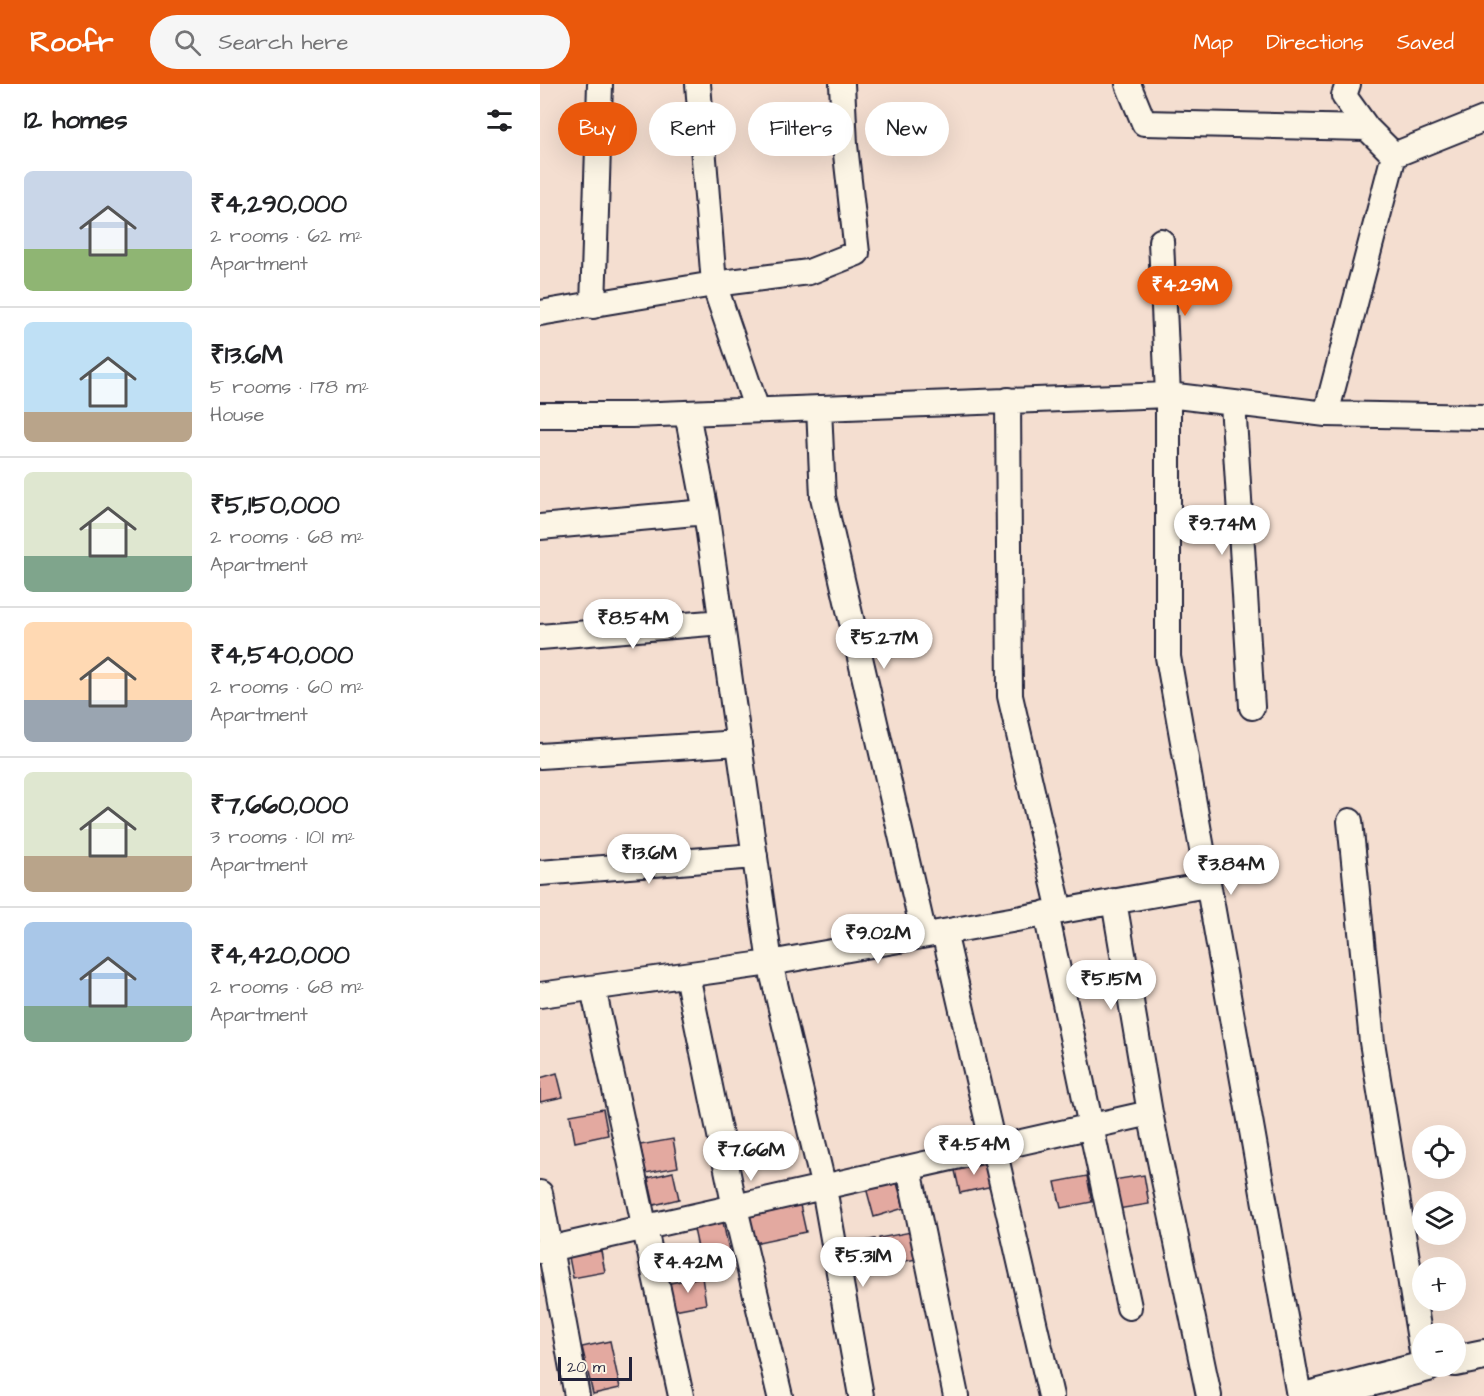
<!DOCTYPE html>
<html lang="en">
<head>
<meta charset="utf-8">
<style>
  :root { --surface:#fff; --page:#f6f6f6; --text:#202124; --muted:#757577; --line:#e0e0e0; --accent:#ea580c }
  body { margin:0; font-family:"Architects Daughter",sans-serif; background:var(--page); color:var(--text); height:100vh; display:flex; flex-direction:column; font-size:22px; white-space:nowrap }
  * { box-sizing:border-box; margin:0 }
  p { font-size:20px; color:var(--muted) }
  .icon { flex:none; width:33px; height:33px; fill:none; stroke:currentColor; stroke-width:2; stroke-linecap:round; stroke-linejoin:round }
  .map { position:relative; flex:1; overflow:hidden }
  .drawer { display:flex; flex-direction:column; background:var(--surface); width:540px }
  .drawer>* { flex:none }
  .guide { position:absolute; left:18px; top:18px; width:570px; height:54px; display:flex; gap:12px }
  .controls { position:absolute; left:872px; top:1041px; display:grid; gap:12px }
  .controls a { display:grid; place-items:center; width:54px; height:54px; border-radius:50%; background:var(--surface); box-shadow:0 6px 24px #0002; font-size:30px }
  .scale { position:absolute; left:18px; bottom:15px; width:74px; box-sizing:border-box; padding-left:6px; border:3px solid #22223b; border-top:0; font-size:16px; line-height:21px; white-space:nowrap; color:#22223b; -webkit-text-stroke:4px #fcf5e5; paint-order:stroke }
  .price { position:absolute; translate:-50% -51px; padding:0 14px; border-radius:21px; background:#fff; color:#222; font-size:20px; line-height:39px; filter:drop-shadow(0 2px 3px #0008) }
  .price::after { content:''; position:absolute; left:50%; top:36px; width:18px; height:14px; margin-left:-9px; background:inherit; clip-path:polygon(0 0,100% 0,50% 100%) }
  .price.on { background:var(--accent); color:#fff }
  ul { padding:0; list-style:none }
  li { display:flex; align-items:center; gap:18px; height:150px; padding:0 24px }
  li+li { border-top:2px solid var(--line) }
  li span { display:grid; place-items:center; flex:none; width:168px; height:120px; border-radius:9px; color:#555 }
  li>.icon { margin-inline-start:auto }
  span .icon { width:72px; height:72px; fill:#fffc; stroke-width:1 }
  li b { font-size:26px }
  h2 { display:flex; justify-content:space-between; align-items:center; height:72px; padding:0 24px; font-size:26px }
  .chip { padding:0 21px; border-radius:27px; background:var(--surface); box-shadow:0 6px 24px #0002; font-size:21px; line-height:54px }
  .chip.on { background:var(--accent); color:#fff }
  header { display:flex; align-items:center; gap:36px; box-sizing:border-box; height:84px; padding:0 30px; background:var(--accent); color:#fff }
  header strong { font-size:28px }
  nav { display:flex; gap:33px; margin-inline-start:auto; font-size:21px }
  .search { width:420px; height:54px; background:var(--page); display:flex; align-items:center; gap:15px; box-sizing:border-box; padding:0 21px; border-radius:33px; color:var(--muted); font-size:22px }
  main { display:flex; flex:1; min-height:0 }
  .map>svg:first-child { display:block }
</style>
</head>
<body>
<header>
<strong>Roofr</strong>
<div class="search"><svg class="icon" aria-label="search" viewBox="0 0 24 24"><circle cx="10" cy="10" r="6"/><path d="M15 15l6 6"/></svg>Search here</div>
<nav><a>Map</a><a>Directions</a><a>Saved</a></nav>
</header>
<main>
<section class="drawer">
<h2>12 homes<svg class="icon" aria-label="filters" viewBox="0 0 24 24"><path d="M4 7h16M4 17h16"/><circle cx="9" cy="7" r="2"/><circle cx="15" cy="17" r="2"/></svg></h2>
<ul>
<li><span style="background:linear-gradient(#c9d6e8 65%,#8fb573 0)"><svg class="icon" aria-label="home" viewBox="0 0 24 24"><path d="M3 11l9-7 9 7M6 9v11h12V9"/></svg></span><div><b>₹4,290,000</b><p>2 rooms · 62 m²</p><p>Apartment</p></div></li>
<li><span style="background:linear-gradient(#bfe0f5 75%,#b9a48a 0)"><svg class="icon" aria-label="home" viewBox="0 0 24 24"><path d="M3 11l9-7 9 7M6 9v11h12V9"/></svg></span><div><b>₹13.6M</b><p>5 rooms · 178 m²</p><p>House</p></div></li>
<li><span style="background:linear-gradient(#dfe7d0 70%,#7fa58c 0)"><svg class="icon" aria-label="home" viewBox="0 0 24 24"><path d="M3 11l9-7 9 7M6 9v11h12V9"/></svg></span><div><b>₹5,150,000</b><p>2 rooms · 68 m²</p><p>Apartment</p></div></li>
<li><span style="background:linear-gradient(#ffd9b3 65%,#9aa5b1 0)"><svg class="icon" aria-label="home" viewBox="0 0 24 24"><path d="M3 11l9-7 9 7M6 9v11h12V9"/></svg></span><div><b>₹4,540,000</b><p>2 rooms · 60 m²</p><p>Apartment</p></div></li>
<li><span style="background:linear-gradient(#dfe7d0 70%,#b9a48a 0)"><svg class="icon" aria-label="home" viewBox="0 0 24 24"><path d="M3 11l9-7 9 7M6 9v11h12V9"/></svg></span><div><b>₹7,660,000</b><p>3 rooms · 101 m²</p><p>Apartment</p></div></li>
<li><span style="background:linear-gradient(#a9c7e8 70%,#7fa58c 0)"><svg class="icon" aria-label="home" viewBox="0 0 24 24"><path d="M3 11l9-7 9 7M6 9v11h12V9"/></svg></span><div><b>₹4,420,000</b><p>2 rooms · 68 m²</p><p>Apartment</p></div></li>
</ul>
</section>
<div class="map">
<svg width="944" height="1312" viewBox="0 0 944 1312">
  <rect width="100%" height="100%" fill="#f4ded0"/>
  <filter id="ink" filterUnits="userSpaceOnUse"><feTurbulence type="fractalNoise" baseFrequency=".0167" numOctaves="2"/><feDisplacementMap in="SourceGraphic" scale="12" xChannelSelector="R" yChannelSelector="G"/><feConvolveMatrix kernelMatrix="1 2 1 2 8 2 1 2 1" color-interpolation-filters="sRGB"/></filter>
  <g filter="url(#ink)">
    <path fill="#e3a9a0" stroke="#22223b" stroke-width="1.5" d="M 17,989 L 23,1013 L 0,1018 L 0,994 Z
      M 63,1025 L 68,1051 L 35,1058 L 30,1031 Z
      M 133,1055 L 138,1083 L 106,1089 L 100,1061 Z
      M 447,1075 L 453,1102 L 420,1109 L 414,1082 Z
      M 133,1088 L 139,1115 L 114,1121 L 108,1094 Z
      M 604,1091 L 609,1120 L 578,1125 L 573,1096 Z
      M 355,1092 L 364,1124 L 334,1133 L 325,1100 Z
      M 547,1092 L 552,1118 L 521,1124 L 515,1098 Z
      M 260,1121 L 266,1148 L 214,1159 L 208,1133 Z
      M 183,1138 L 190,1171 L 161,1178 L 154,1145 Z
      M 371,1148 L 377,1175 L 344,1181 L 339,1154 Z
      M 335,1155 L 340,1182 L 307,1188 L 302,1162 Z
      M 60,1162 L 65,1188 L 33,1194 L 28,1168 Z
      M 162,1193 L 166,1220 L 134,1226 L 130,1199 Z
      M 70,1257 L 80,1304 L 53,1310 L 42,1263 Z"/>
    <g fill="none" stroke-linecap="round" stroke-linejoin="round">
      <defs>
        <path id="minor" d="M 158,0 L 174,200 L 217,326
          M 588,0 L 604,39 L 827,44
          M 808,0 L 804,12 L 827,44 L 854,71
          M 621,157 L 628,311 L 628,573 L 759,1312
          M 53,222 L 60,0
          M 0,229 L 174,200 L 269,188 L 317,169 L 305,61 L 302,0
          M 468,316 L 470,612 L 520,827
          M 693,319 L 712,623
          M 279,324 L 283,413 L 384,851
          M 147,329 L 166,428
          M 786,330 L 854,71 L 944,35
          M 0,331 L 92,331 L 628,311 L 786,330 L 944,333
          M 0,443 L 166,428 L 230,879 L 284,1104 L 321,1312
          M 0,553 L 182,538
          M 0,672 L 199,659
          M 810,737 L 832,958 L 882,1268
          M 0,789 L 215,772
          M 574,817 L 610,1029 L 669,1312
          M 506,829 L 589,1223
          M 404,848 L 511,1312
          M 147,891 L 195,1124 L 240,1312
          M 53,904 L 141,1312
          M 0,911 L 230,879 L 667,801
          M 369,1085 L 416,1312
          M 0,1109 L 37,1312
          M 0,1167 L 610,1029"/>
        <path id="tertiary" d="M 915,1277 L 944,1271
          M 772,1312 L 888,1282"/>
      </defs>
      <use href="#minor" stroke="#22223b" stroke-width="28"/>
      <use href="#tertiary" stroke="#22223b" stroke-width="34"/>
      <use href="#minor" stroke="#fcf5e5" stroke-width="24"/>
      <use href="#tertiary" stroke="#fcf5e5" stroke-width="30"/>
    </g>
  </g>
</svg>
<div class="controls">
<a><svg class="icon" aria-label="locate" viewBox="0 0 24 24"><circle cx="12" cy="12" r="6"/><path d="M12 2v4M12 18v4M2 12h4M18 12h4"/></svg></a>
<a><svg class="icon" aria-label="layers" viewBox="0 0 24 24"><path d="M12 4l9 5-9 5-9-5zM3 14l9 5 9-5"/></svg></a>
<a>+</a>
<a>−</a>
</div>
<div class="scale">20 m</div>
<b class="price on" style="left:645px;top:233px">₹4.29M</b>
<b class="price" style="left:682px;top:472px">₹9.74M</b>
<b class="price" style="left:93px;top:566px">₹8.54M</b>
<b class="price" style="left:344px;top:586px">₹5.27M</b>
<b class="price" style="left:109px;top:801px">₹13.6M</b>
<b class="price" style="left:691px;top:812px">₹3.84M</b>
<b class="price" style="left:338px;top:881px">₹9.02M</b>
<b class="price" style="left:571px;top:927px">₹5.15M</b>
<b class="price" style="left:434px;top:1092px">₹4.54M</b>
<b class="price" style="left:211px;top:1098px">₹7.66M</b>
<b class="price" style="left:323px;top:1204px">₹5.31M</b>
<b class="price" style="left:148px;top:1210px">₹4.42M</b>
<div class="guide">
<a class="chip on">Buy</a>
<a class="chip">Rent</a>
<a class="chip">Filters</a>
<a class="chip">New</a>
</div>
</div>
</main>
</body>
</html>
